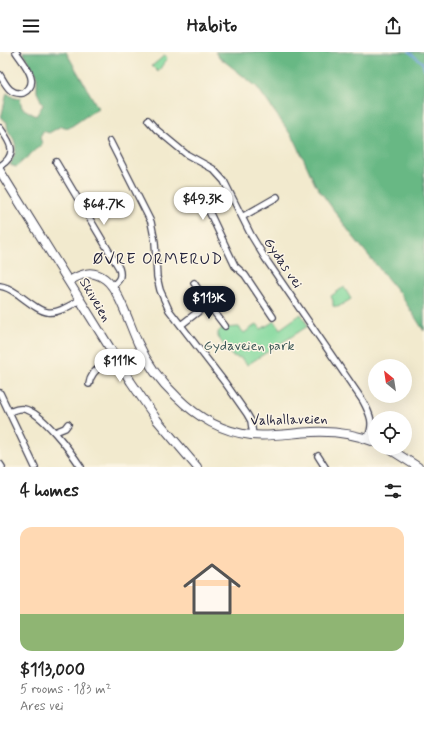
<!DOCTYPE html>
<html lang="en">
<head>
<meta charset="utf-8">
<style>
  :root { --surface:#fff; --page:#f2f2f2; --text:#222; --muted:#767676; --line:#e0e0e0; --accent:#111827 }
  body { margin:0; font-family:Mynerve,sans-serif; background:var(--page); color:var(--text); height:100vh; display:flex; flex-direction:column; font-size:15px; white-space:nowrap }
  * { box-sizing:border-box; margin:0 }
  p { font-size:13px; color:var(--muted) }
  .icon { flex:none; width:22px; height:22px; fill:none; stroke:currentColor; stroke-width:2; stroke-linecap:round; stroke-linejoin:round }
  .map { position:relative; height:415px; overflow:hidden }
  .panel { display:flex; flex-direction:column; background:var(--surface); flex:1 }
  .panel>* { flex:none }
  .needle { width:26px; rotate:330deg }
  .controls { position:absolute; left:368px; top:307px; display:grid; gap:8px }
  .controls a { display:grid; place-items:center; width:44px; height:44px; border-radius:50%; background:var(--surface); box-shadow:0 4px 16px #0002; font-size:20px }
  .price { position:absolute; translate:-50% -34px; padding:0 9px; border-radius:14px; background:#fff; color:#222; font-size:13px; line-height:26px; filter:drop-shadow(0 1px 2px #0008) }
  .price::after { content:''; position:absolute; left:50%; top:24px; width:12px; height:9px; margin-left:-6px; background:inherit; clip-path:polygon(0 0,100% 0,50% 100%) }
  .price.active { background:var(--accent); color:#fff }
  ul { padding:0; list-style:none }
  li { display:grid; align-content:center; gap:8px; height:212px; padding:0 20px }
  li+li { border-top:1px solid var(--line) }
  li span { display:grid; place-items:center; height:124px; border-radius:12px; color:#555 }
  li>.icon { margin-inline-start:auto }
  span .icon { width:72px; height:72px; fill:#fffc; stroke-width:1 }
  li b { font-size:17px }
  h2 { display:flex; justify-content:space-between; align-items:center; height:48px; padding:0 20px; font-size:17px }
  header { display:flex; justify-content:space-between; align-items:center; height:52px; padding:0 20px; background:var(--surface); font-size:18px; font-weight:800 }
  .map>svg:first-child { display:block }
</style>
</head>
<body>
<header><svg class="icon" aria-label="menu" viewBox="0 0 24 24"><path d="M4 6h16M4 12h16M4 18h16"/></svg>Habito<svg class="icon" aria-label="share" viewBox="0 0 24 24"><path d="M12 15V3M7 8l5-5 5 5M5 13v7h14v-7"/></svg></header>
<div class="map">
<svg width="424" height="415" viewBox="0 0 424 415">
  <rect width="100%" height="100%" fill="#fcf5e5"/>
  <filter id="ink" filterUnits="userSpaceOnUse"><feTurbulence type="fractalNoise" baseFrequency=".025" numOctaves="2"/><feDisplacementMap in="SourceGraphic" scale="8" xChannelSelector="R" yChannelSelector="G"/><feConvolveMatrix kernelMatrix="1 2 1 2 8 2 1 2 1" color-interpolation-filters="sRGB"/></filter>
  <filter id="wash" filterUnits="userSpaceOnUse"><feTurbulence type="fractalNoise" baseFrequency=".012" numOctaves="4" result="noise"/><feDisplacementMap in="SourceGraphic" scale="16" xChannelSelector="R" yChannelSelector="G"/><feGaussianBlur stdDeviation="0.9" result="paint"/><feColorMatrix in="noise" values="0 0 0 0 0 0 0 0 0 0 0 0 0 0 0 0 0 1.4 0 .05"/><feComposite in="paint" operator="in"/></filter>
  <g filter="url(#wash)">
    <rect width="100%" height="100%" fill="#f2eace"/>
    <path fill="#81d89c" stroke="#527d6c" d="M 165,3 L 167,6 L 158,20 L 152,14 Z
      M 344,235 L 351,247 L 338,255 L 333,254 L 333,249 L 331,244 Z
      M 301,262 L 308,274 L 247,313 L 241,306 L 232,304 L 218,285 L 218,280 L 222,276 L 239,275 L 244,281 L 257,272 L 261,277 L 275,269 L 280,277 Z"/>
    <path fill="#68b884" stroke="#456d60" d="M 23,0 L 66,0 L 98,56 L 69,76 L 61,74 L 49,81 L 43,79 L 40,85 L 42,92 L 16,115 L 10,113 C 13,107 17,99 15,91 C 13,82 7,83 7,70 L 1,66 L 7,41 L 14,46 L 20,46 L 22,56 L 36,64 L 43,53 L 37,40 L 37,23 Z
      M 215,0 L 424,0 L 424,279 L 400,242 L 351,182 L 315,132 L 296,90 L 257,35 L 219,5 Z"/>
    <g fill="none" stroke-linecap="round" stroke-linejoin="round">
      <path stroke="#72a4dd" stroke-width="2" d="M 409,0 L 422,10 L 424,17"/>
    </g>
  </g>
  <g filter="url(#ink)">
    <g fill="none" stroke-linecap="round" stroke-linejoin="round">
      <defs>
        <path id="street" d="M 0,23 C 6,33 10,43 23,41 C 42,31 24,12 16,0
          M 148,68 L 157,78 L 186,102 L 213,117 L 224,129 L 251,183 L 265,206 L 363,349 C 370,362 375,372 367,387
          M 0,76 C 10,90 19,102 0,114
          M 110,89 L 151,170 L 155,190 L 157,225 L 160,238 L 169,258 L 226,332 L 247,362 L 251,369 L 253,383
          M 56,110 L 119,216 C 122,225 119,229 112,234
          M 206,153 L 235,214 L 245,223 L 273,265
          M 242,165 L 277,145
          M 0,234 C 8,235 13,239 19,243 C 47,264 49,266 80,248
          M 208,252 L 225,274
          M 181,273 L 208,252 L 194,231
          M 89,332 C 91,316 108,314 111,298
          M 0,341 L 35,415
          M 9,360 C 14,358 19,356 24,357 C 42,360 71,400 81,415
          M 55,380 L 65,376 L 68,372
          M 318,404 L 325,415
          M 0,412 L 2,415"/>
        <path id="secondary" d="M 0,119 L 131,330 L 157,368 L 197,415
          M 69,229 C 81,222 92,217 105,227 C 119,237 130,274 138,291 C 147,311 161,330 177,345 C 197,365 223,380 251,383 C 271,385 292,381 312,380 C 334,379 355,382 375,390
          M 388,396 L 418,415"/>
      </defs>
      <use href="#street" stroke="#414051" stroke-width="8"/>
      <use href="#secondary" stroke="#414051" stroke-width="10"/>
      <use href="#street" stroke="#fff" stroke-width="5.5"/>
      <use href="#secondary" stroke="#fff" stroke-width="8"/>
    </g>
  </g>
  <g text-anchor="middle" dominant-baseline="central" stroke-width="3" stroke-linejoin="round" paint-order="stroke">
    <g font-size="14" fill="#22223b" stroke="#fcf5e5">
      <text transform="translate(283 211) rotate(56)">Gydas vei</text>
      <text transform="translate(95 248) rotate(59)">Skiveien</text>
      <text transform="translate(289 368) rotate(-1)">Valhallaveien</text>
    </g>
    <g font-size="14" fill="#3e5958" stroke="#fcf5e5">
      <text x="249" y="294">Gydaveien park</text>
    </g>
    <g font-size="16" letter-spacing="1" fill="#22223b" stroke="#fcf5e5">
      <text x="158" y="207">ØVRE ORMERUD</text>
    </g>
  </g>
</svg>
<div class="controls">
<a><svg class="needle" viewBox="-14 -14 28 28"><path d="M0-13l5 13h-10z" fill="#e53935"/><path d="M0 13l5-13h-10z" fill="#767676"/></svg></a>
<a><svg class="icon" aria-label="locate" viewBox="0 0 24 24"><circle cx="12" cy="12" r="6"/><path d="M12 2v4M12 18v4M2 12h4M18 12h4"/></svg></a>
</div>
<b class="price" style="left:203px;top:169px">$49.3K</b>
<b class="price" style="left:104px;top:174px">$64.7K</b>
<b class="price active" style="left:209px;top:268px">$113K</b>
<b class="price" style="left:120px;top:331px">$111K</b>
</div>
<section class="panel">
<h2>4 homes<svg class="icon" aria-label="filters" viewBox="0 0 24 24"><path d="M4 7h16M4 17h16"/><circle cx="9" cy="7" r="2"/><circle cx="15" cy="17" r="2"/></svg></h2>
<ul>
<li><span style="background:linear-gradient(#ffd9b3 70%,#8fb573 0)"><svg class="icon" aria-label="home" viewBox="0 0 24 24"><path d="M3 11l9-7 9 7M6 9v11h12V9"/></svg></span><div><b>$113,000</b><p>5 rooms · 183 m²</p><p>Ares vei</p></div></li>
</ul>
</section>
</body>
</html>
